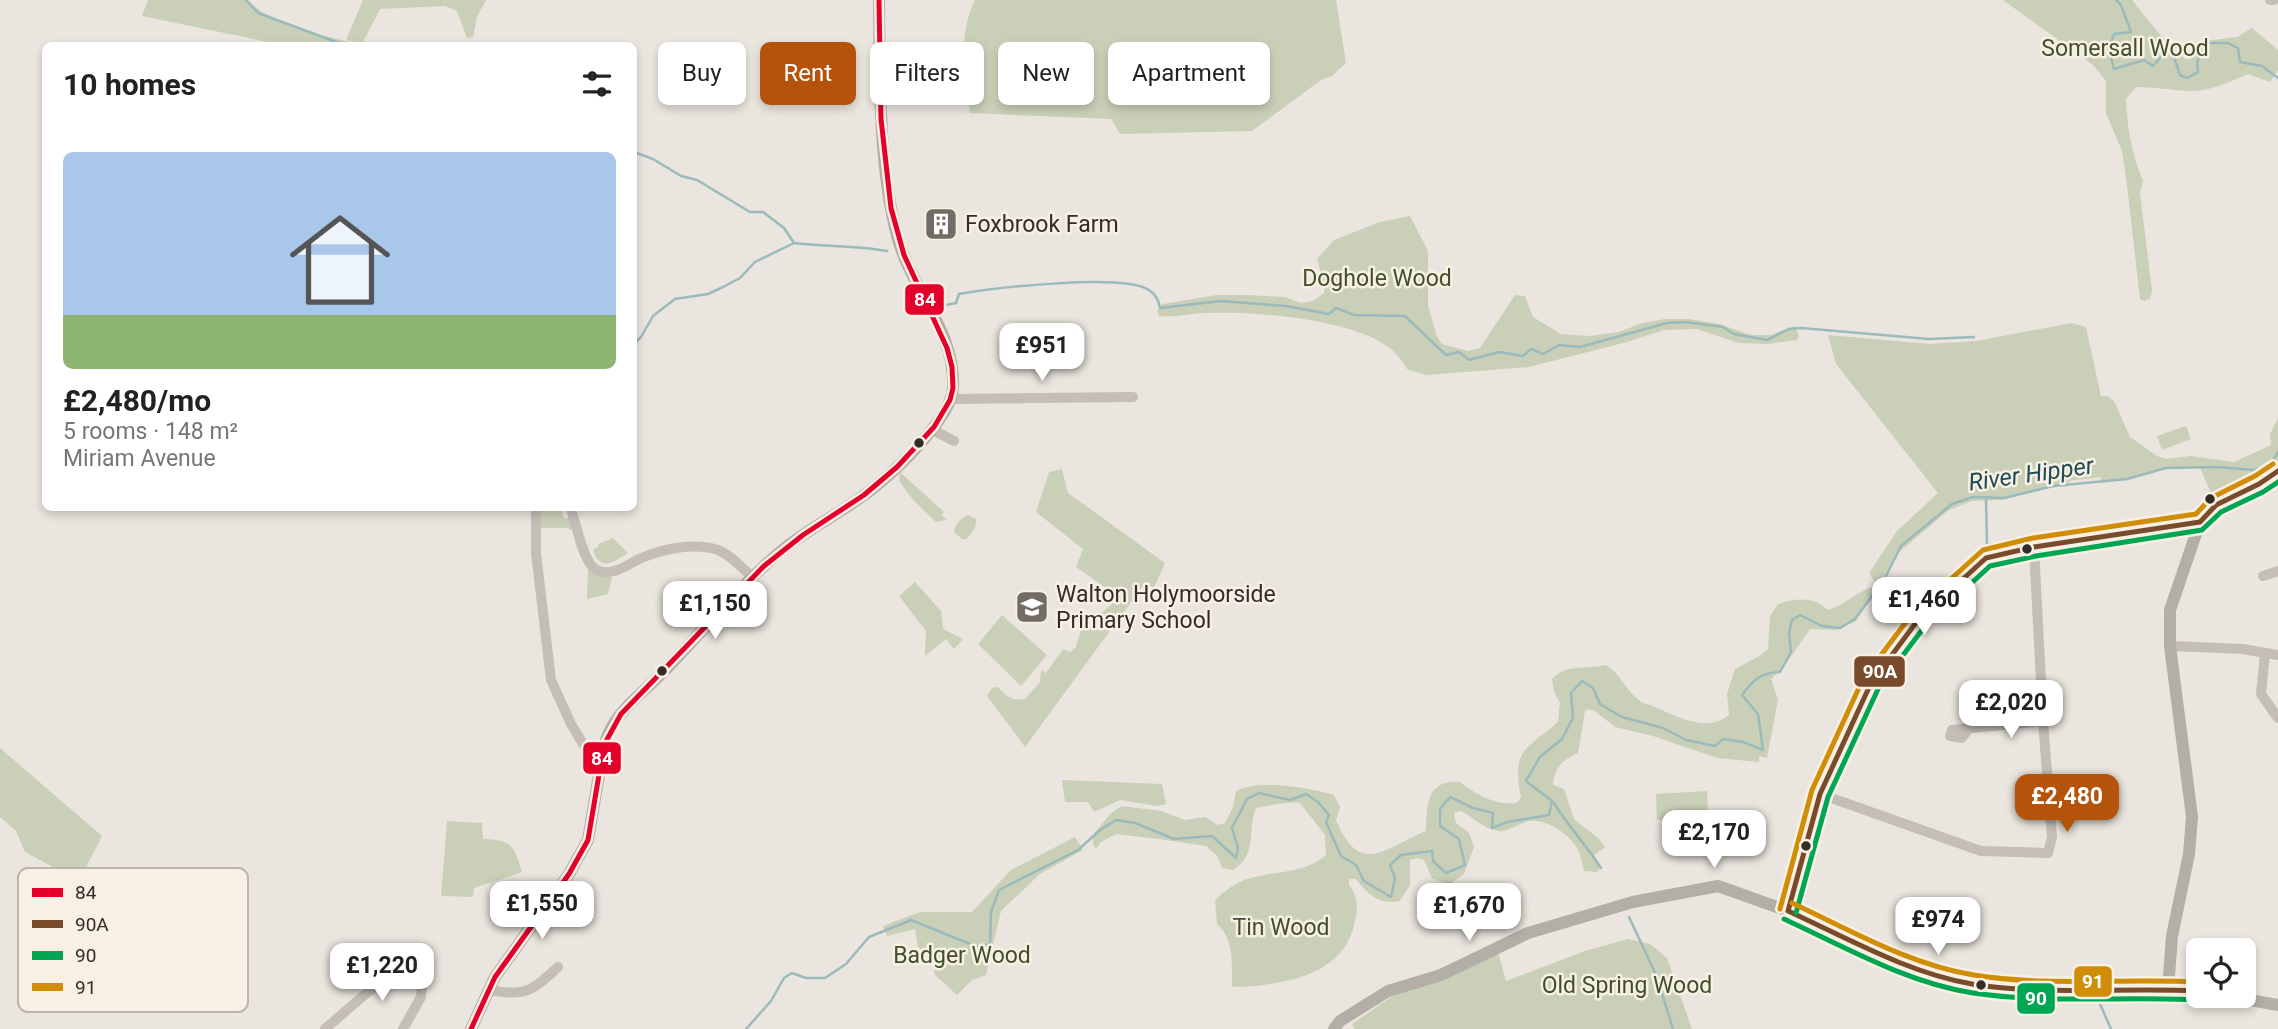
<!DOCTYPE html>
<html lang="en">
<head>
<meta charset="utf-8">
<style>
  :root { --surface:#fff; --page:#f2f2f2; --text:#222; --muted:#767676; --accent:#b45309 }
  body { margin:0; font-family:Roboto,sans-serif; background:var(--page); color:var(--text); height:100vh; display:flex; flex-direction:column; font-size:26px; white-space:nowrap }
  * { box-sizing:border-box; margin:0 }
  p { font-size:23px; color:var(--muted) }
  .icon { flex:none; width:38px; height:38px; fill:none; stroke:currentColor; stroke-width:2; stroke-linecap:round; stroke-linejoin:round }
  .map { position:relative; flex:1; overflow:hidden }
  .details { position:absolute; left:42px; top:42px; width:595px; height:469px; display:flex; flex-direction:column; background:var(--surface); border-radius:10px; box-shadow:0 4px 10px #0003 }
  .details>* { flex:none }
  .top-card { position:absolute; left:658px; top:42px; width:665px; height:63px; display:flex; gap:14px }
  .buttons { position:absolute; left:2186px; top:938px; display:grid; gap:14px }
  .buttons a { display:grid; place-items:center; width:70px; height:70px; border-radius:10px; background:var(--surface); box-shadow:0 4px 10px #0003; font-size:35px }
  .price { position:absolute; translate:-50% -60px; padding:0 16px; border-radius:14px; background:#fff; color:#222; font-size:23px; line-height:46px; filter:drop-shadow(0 2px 4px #0008) }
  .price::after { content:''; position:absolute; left:50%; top:42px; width:21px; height:16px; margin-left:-10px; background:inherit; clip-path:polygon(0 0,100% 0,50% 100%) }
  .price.on { background:var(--accent); color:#fff }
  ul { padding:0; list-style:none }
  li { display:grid; align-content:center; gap:14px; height:371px; padding:0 21px }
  li span { display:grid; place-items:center; height:217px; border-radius:10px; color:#555 }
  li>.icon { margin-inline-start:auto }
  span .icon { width:126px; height:126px; fill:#fffc; stroke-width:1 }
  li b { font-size:30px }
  h2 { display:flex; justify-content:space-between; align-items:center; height:84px; padding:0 21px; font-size:30px }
  .tag { padding:0 24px; border-radius:10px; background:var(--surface); box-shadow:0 4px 10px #0003; font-size:24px; line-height:63px }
  .tag.on { background:var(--accent); color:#fff }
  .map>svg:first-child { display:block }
</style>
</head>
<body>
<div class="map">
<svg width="2278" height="1029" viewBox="0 0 2278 1029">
  <rect width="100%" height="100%" fill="#eae5de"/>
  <path fill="#cad0b8" d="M 148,0 L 248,0 C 271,26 331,38 364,45 L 282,45 L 142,16 Z
    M 363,0 L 486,0 L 477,17 L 473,37 L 467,38 L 457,11 L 445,6 L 380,9 L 362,44 L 346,40 Z
    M 975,0 L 1336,0 L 1346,63 L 1332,76 L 1321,80 L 1252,131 L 1120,134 L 1111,119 L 970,113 C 966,74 957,36 975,0 Z
    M 2003,0 L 2132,0 L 2171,48 L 2187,60 L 2196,42 L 2237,37 L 2252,28 L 2278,50 L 2278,70 L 2270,82 L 2248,74 C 2229,82 2209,92 2188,91 C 2170,90 2154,87 2136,87 L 2126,99 C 2127,127 2132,155 2143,181 L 2140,193 L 2152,291 L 2150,299 L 2144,301 L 2140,299 L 2127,185 L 2122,151 L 2106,113 L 2106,81 L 2093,65 Z
    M 1410,216 L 1428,251 L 1428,305 L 1436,334 L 1442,344 L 1468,351 L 1480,348 L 1515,295 L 1525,296 L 1533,317 L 1561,334 L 1589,336 L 1619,332 L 1642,323 L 1665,319 L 1689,319 L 1719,324 L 1751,335 L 1770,335 L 1795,326 L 1799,336 L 1797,340 L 1767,344 L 1739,343 L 1697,329 L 1664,330 L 1627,342 L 1529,367 L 1426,375 L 1407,369 C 1402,360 1394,350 1385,345 C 1348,319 1252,311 1207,313 C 1191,313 1175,318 1159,316 L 1157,311 L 1163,304 L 1217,295 L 1246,295 L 1285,297 L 1301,303 L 1313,301 L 1324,293 C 1326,281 1320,272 1317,259 L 1334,240 L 1380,222 Z
    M 2071,323 L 2086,327 L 2101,396 L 2107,396 L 2114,401 L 2130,437 L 2157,456 L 2166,459 L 2191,456 L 2234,462 L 2271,445 L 2270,434 L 2278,418 L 2278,460 C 2258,474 2236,491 2212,495 L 2200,468 L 2168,468 L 2126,480 L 2099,483 L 2101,477 L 2069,481 L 2068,486 L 2049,488 L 2001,500 L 1972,501 L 1949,510 L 1900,551 L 1881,581 L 1874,581 L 1869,573 L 1897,531 L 1938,493 L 1836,364 L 1828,335 L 1930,344 L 1976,341 Z
    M 2186,426 L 2191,439 L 2162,450 L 2157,436 Z
    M 1062,469 L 1068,493 L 1165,563 L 1154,588 L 1145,583 L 1025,747 L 987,696 L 992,688 L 998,687 C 1007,697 1012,701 1025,699 L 1040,682 L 1041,670 L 1046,673 L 1063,649 L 1070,652 L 1076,647 L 1082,626 L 1094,625 L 1098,617 L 1119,597 L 1076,567 L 1083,549 L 1036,512 L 1049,472 Z
    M 900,472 L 944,512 L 942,515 L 947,520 L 936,522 C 922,509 908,496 899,480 Z
    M 541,508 L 566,508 L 561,509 L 564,518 L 569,518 L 573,530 L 566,528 L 538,528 Z
    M 968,515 L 976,519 C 977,528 972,533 966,539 L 962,539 L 954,532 C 955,525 961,517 968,515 Z
    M 613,538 L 628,553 C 613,562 601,573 593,550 L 598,547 L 598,544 Z
    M 588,569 L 606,577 L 612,577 L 608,594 L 587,599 Z
    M 915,582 L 941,611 L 943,629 L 963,639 L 954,649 L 946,639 L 925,656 L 926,631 L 899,596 Z
    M 1877,587 L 1856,621 L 1837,630 L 1810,629 L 1783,668 L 1771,679 L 1778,700 L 1767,758 L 1759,756 L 1759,762 L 1717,758 L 1653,736 L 1615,727 L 1595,711 L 1588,709 L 1585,711 L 1578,753 C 1563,760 1554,767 1553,785 L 1564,789 L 1574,819 L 1598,838 L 1605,847 L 1593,856 L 1601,867 L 1597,872 L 1584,871 C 1582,865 1581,856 1578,850 C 1571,835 1546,818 1529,821 C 1519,823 1509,832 1499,831 C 1485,830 1473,817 1461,811 L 1454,813 L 1456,823 L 1469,833 L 1474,847 L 1464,874 L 1449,885 L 1432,878 L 1424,860 L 1418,858 L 1410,860 L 1410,885 L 1400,901 C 1379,905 1368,895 1356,879 L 1349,879 L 1349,885 C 1358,896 1358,907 1355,921 C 1347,964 1309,978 1270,984 C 1256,986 1245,988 1232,986 C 1232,965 1234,938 1217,924 L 1215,900 C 1224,891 1234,884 1247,879 C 1273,871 1305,874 1326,855 L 1325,835 L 1300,803 C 1293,801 1266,806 1256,808 C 1247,831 1258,854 1233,870 L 1222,868 L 1218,857 L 1206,846 L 1159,839 L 1116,834 L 1101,842 L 1096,849 L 1093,844 L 1093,835 L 1111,813 L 1122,806 L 1161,811 L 1185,820 L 1205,817 L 1218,825 L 1225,823 L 1233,807 L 1236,791 C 1259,779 1309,787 1334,795 L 1340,807 L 1336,820 C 1360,878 1385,848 1426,831 C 1427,806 1426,779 1460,782 C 1477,795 1497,807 1518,802 L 1521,797 C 1511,749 1526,750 1558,722 L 1560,703 L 1554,692 L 1552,679 C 1567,663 1585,670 1606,665 C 1621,674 1626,691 1640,701 C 1644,704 1651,705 1655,707 C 1677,717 1707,733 1729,715 L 1727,694 L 1735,669 L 1761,655 L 1768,649 L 1770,616 L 1778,604 C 1795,598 1814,596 1828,610 C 1848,604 1861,587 1877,587 Z
    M 1002,615 L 1047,655 L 1021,686 L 978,644 Z
    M 0,748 L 102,836 L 79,881 L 25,852 L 16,831 L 0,817 Z
    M 1062,780 L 1162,784 L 1166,804 L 1157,806 L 1120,800 L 1094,812 L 1088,802 L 1065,802 Z
    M 1707,791 L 1708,817 L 1657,820 L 1656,794 Z
    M 447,821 L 482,823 L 483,839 C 512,840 514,845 522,872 L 474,888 L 473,897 L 441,896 Z
    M 1075,837 L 1083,850 L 1040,874 L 1001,911 L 986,975 L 972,980 L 957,995 L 935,975 L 932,958 L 918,947 L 915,929 L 887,936 L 883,926 L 920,912 L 972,912 L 1011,870 Z
    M 1628,939 L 1650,944 L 1667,958 L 1692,1029 L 1354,1029 L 1352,1024 L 1391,997 L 1498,952 L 1506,981 L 1585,951 Z"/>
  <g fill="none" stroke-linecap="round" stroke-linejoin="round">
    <path stroke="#9ababb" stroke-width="2.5" d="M 246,0 L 258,13 L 347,46
      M 2116,0 L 2121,5 L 2131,32 L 2114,34 L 2109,49 L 2114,69 L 2144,60 L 2153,66 L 2167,50 L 2173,54 L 2180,75 L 2187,78 L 2198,72 L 2197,63 L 2203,43 L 2228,43 L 2238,48 L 2240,62 L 2262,66 L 2278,78
      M 634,152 L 653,159 L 681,176 L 697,180 L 750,212 L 763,212 L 784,228 L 794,243 C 825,247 856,245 887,251
      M 946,305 L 956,303 L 959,294 C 993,288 1123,273 1149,290 C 1155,294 1159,301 1160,308 L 1221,301 L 1286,306 L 1329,314 L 1336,308 L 1354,315 L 1405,316 L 1446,355 L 1459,352 L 1469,360 L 1499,352 L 1523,356 L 1531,349 L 1543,354 L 1559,345 L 1580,347 L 1667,323 L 1685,322 L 1723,327 L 1734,334 L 1767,340 L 1789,329 L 1801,328 L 1929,339 L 1974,337
      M 634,344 L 641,337 L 653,316 L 675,299 L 708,294 L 723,287 L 740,278 L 755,262 L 794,243
      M 1986,498 L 1987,547
      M 1554,803 C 1568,826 1586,845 1601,868
      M 1629,917 L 1657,977 L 1673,1029
      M 2097,997 L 2111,1029
      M 746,1029 L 771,1001 L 784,978 L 792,973 L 806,978 L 825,978 L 846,964 L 869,937 L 911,920 L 980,948 L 990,943 L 991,912 L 999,890 L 1078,850 L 1100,830 L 1116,820 L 1135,823 L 1174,839 L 1212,836 L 1236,858 L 1238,848 L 1232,828 L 1247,799 L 1259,793 L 1290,800 L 1306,794 L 1318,802 L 1329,815 L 1326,822 L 1341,856 L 1356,865 L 1364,881 L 1391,897 L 1395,878 L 1390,865 L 1401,855 L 1432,851 L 1433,861 L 1446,873 L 1465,865 L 1459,839 L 1440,826 L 1440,809 L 1450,797 L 1473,808 L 1493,813 L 1492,828 L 1507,822 L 1549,815 L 1552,801 L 1526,781 L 1540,757 L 1562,739 L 1573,718 L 1571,693 L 1582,681 L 1593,688 L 1600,704 L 1622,717 L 1663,728 L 1686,740 L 1715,746 L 1723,739 L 1743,742 L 1763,750 L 1758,714 L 1742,695 C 1754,679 1760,673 1780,672 L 1791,652 L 1789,633 L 1792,620 L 1800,615 L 1822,626 L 1840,628 L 1855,619 L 1884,580 L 1901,546 L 1952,504 L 1973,497 L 2004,498 L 2053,486 L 2127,479 L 2166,468 L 2218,467 L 2253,470 L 2270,466 L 2278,452"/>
    <path stroke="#c4beb7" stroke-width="10" d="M 2270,0 L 2274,0
      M 951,399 L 1133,397
      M 933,430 L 954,441
      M 536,508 L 536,553 L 551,680 L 571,724 L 600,772
      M 572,513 C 577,526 583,560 594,568 C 600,573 607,573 614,571 C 623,569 631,563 639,559 C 662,549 693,542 718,550 C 731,555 742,568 752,577
      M 2263,576 L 2278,571
      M 2170,646 L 2243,649 L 2278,655
      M 2265,653 L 2261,694 L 2278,718
      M 1969,728 L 1962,738 L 1950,736 L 1952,730 L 2043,721
      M 1820,794 L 1981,851 L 2048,853 L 2052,837 L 2043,721 L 2034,547
      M 1788,911 L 1820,794 L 1871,683 L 1918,620 L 1986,558 L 2034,547 L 2200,522
      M 489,990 C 525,997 532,991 558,967
      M 325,1029 C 341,1016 379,979 397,974 C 407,972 415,979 422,986 L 421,997 L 403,1029"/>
    <path stroke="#b4aea8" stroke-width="12" d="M 2168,989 L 2172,936 L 2189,854 L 2192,817 L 2170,646 L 2170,610 L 2200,522 L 2216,505 L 2259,484 L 2278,471
      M 2228,996 L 2278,1005
      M 471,1029 L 495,977 L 569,874 L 588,840 L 604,745 C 615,711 638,698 662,673 C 702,633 737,588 780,552 C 809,527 846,511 876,486 C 898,468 951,418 953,388 C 956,331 911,289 897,236 C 878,162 880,76 879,0
      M 1334,1029 L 1340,1021 L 1388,991 L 1441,975 L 1528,933 L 1633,902 L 1718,886 L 1788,911 L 1895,958 L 1970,983 L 2011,988 L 2168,989 L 2198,991"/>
    <defs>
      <path id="bus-1" d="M 471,1029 L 495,977 L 569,874 L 588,840 L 604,745 L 621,714 L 764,566 L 803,535 L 864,495 L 897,467 L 934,427 L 950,400 L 953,388 L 952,367 L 947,348 L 904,255 L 891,208 L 881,119 L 879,0"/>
      <path id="bus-2" d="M 1788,911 L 1820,794 L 1871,683 L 1918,620 L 1986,558 L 2034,547 L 2200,522 L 2216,505 L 2259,484 L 2278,471
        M 1788,911 C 1847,938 1908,973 1972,984 C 2046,996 2123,987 2198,991"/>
      <path id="bus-3" d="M 1796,913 L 1828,797 L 1879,687 L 1925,626 L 1990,566 L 2036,556 L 2202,530 L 2221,512 L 2263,492 L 2278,482
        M 1784,919 C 1845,947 1907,983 1973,993 C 2047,1004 2123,996 2198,1000"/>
      <path id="bus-4" d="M 1792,903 C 1850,930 1910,965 1974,975 C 2048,987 2124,978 2198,982
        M 1780,909 L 1812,790 L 1863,679 L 1912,614 L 1983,550 L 2033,538 L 2196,514 L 2211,498 L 2255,476 L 2273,464"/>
    </defs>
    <use href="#bus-1" stroke="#f8f0e4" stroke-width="10"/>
    <use href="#bus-2" stroke="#f8f0e4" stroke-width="10"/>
    <use href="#bus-3" stroke="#f8f0e4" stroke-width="10"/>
    <use href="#bus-4" stroke="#f8f0e4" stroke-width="10"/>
    <use href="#bus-1" stroke="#e4002b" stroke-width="5"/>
    <use href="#bus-2" stroke="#7a4b2a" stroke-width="5"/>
    <use href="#bus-3" stroke="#00a651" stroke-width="5"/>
    <use href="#bus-4" stroke="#d08d08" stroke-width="5"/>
  </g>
  <defs>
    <symbol id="building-square" viewBox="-11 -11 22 22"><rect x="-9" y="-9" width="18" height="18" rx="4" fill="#736c66" stroke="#f8f0e4"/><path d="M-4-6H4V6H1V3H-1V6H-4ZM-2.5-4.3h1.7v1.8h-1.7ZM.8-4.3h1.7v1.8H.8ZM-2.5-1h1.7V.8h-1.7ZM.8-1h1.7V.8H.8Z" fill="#fff"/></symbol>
    <symbol id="school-square" viewBox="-11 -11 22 22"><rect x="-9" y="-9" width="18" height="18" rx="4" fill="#736c66" stroke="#f8f0e4"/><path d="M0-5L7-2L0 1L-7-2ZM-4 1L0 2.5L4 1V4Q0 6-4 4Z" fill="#fff"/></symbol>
  </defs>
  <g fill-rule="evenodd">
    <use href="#building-square" x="922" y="205" width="38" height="38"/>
    <use href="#school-square" x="1013" y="588" width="38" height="38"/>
  </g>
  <g fill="#332b26" stroke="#f8f0e4" stroke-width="2.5">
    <circle cx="919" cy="443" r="6"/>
    <circle cx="2210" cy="499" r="6"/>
    <circle cx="2027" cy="549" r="6"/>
    <circle cx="662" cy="671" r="6"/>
    <circle cx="1806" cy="846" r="6"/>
    <circle cx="1981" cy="985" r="6"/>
  </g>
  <g text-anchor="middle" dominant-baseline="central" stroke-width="5" stroke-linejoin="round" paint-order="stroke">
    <g font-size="23" fill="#40512a" stroke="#f8f0e4">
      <text x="2125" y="48">Somersall Wood</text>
      <text x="1377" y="278">Doghole Wood</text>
      <text x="1281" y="927">Tin Wood</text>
      <text x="962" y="955">Badger Wood</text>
      <text x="1627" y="985">Old Spring Wood</text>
    </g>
    <g font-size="23" fill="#332b26" stroke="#f8f0e4" text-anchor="start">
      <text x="965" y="224">Foxbrook Farm</text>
      <text x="1056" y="594">Walton Holymoorside<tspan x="1056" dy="26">Primary School</tspan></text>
    </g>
    <g font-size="24" font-style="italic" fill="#1d4c53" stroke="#f8f0e4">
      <text transform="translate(2031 474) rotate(-8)">River Hipper</text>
    </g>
  </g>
  <rect x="18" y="868" width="230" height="144" rx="10" fill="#f8f0e4" stroke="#bdb5ab" stroke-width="2"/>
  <rect x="32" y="888" width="31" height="9" fill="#e4002b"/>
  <rect x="32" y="920" width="31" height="8" fill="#7a4b2a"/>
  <rect x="32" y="951" width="31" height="9" fill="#00a651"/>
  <rect x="32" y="983" width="31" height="8" fill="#d08d08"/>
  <g font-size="19" fill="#332b26">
    <text x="75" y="899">84</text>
    <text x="75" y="931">90A</text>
    <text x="75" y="962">90</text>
    <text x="75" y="994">91</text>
  </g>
  <g stroke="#f8f0e4" stroke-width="2.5">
    <rect x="904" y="283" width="41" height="33" rx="7" fill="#e4002b"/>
    <rect x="1853" y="655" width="53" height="33" rx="7" fill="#7a4b2a"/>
    <rect x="582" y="741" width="40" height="34" rx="7" fill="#e4002b"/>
    <rect x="2073" y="965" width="40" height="33" rx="7" fill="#d08d08"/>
    <rect x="2016" y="982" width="40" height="33" rx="7" fill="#00a651"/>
  </g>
  <g font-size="19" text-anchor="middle" font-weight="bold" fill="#fff">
    <text x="925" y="306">84</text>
    <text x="1880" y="678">90A</text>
    <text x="602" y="765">84</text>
    <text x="2093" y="988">91</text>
    <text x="2036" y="1005">90</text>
  </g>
</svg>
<div class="buttons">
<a><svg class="icon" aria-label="locate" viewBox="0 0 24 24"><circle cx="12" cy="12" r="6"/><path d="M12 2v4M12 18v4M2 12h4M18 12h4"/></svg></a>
</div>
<b class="price" style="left:1042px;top:383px">£951</b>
<b class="price" style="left:1924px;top:637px">£1,460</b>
<b class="price" style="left:715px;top:641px">£1,150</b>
<b class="price" style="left:2011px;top:740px">£2,020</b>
<b class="price on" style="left:2067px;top:834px">£2,480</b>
<b class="price" style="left:1714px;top:870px">£2,170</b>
<b class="price" style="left:542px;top:941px">£1,550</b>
<b class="price" style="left:1469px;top:943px">£1,670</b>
<b class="price" style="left:1938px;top:957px">£974</b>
<b class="price" style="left:382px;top:1003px">£1,220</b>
<div class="top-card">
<a class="tag">Buy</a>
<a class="tag on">Rent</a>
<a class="tag">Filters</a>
<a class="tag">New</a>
<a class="tag">Apartment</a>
</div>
<section class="details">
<h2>10 homes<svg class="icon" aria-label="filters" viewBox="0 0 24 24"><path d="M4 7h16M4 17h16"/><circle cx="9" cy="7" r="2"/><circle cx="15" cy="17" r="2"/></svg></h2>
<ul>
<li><span style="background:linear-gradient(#a9c7e8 75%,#8fb573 0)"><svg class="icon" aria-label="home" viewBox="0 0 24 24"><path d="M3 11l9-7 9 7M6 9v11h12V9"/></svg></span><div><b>£2,480/mo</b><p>5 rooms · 148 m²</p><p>Miriam Avenue</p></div></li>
</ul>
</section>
</div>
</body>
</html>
